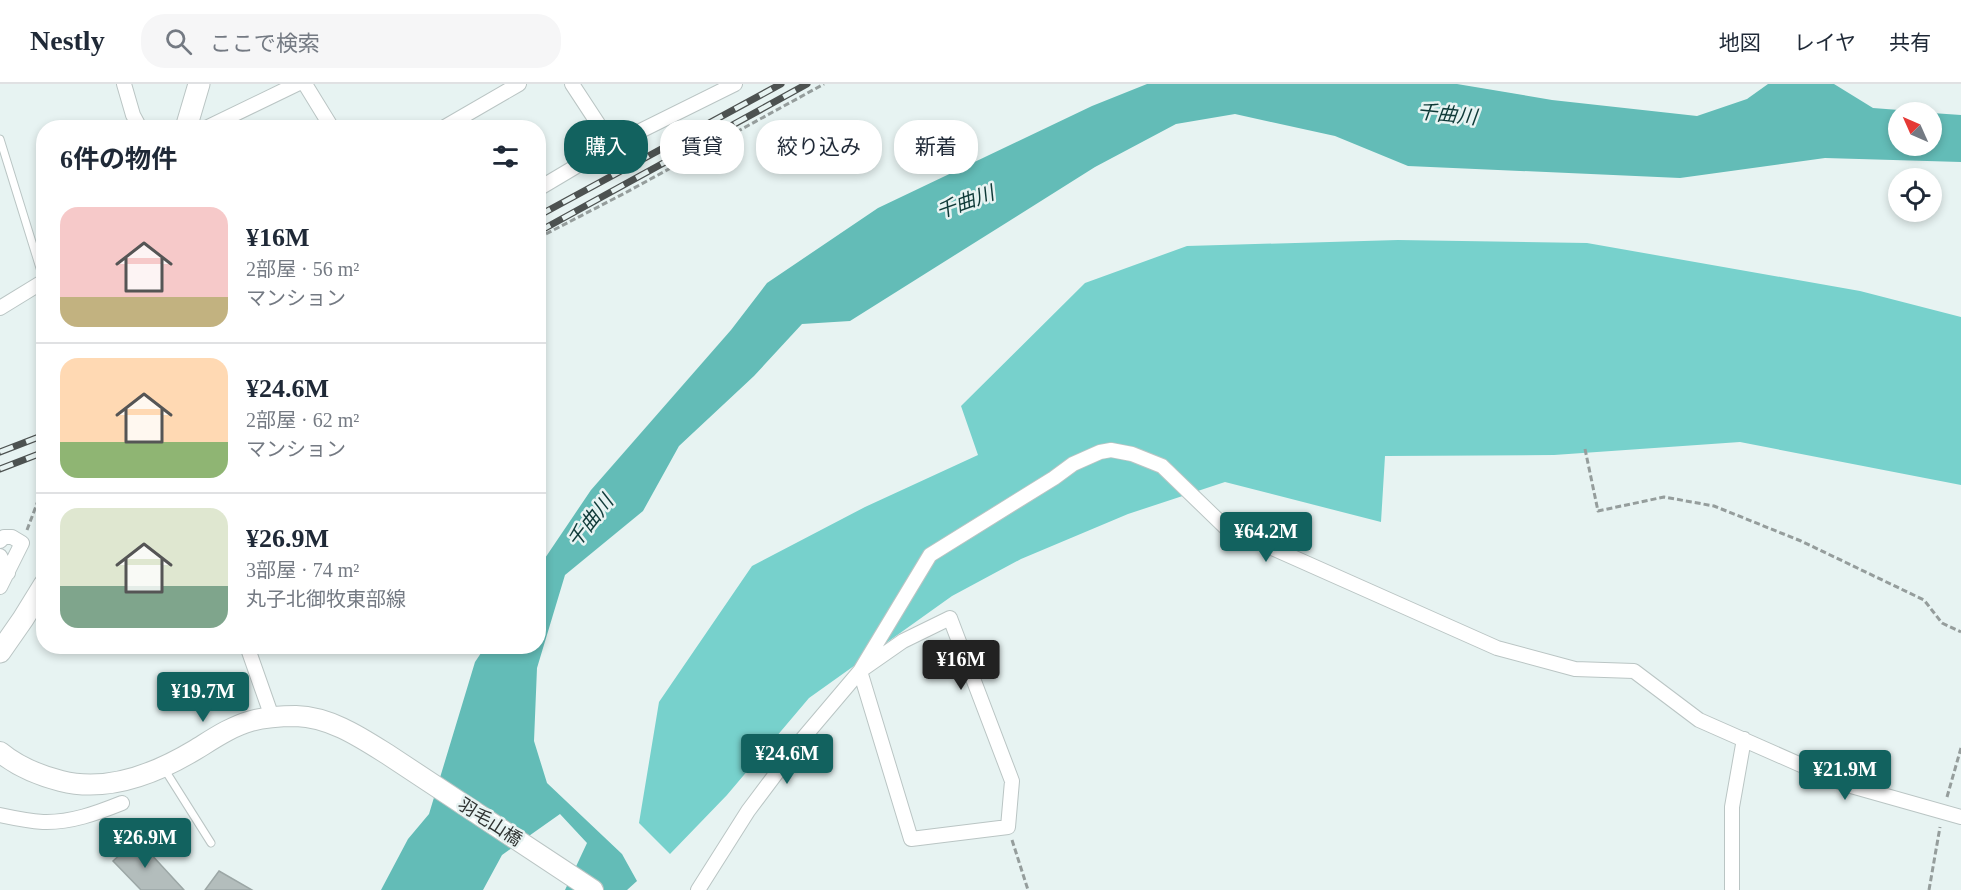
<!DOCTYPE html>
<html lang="ja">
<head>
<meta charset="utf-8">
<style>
  :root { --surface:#fff; --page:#f6f6f7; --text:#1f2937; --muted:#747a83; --line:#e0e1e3; --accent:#12625f }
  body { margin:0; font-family:"Times New Roman","Noto Sans JP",serif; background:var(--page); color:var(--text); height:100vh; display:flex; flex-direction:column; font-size:22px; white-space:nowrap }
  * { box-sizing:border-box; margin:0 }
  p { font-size:20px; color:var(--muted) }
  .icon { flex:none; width:33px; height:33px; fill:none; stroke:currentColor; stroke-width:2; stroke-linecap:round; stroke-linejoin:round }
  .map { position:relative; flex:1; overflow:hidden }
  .side { position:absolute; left:36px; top:36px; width:510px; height:534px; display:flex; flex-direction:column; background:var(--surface); border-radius:24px; box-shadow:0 3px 9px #0003 }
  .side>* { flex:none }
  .hud { position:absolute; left:564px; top:36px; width:570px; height:54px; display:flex; gap:12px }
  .needle { width:39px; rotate:315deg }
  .controls { position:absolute; left:1888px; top:18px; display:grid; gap:12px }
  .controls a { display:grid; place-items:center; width:54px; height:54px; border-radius:50%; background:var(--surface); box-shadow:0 3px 9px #0003; font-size:30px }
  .price { position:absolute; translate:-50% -51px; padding:0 14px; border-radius:6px; background:var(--accent); color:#fff; font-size:20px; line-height:39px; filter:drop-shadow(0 2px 3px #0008) }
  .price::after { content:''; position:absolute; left:50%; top:36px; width:18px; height:14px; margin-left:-9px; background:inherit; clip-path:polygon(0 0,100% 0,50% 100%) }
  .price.active { background:#222; color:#fff }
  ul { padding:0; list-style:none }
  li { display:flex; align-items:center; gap:18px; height:150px; padding:0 24px }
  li+li { border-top:2px solid var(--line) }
  li span { display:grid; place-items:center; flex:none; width:168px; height:120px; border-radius:18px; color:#555 }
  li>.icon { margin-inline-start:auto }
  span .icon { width:72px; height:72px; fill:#fffc; stroke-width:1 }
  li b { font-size:26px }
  h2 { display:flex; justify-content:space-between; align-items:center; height:72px; padding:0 24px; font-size:26px }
  .tag { padding:0 21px; border-radius:24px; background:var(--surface); box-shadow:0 3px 9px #0003; font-size:21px; line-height:54px }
  .tag.active { background:var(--accent); color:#fff }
  header { display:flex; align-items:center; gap:36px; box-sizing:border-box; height:84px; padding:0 30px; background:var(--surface); border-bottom:2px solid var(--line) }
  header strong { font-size:28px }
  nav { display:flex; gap:33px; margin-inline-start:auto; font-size:21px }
  .search { width:420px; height:54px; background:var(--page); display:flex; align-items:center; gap:15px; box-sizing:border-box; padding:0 21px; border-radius:24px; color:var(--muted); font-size:22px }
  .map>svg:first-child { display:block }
</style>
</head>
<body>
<header>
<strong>Nestly</strong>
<div class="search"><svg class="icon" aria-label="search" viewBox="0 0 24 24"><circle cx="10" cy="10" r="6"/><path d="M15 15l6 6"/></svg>ここで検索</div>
<nav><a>地図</a><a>レイヤ</a><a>共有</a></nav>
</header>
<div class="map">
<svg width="1961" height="806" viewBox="0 0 1961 806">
  <rect width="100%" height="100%" fill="#e7f3f2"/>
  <path fill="#77d1cc" d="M 1398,156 L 1587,159 L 1860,207 L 1961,233 L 1961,401 L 1740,358 L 1554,371 L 1385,372 L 1381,438 L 1225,398 L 1128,430 L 1021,475 L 952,512 L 809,614 L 727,711 L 670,770 L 639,739 L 659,618 L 752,482 L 865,423 L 978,371 L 961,322 L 1085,199 L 1187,162 Z"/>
  <path fill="#63bcb7" d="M 1147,0 L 1457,0 L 1552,16 L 1697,32 L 1747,15 L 1768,0 L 1834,0 L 1873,24 L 1925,28 L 1899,28 L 1899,62 L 1932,62 L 1932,29 L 1961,31 L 1961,78 L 1825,74 L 1680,94 L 1408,82 L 1335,52 L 1235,30 L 1176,40 L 1095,83 L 850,237 L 802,240 L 754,292 L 679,362 L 643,427 L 565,491 L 537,584 L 534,657 L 547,699 L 622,770 L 637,797 L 627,806 L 565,806 L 587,759 L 560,730 L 502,771 L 483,806 L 381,806 L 408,755 L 429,730 L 475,578 L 485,563 L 538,562 L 539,483 L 591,406 L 731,246 L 767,199 L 878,124 L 1092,22 Z"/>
  <path fill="#b3bdbc" stroke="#9ca7a6" stroke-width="1.5" d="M 137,755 L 184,806 L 141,806 L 113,777 Z
    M 219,787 L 252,806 L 205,806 Z"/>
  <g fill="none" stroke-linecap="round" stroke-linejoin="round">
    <defs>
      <path id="service" d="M 0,55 L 44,197
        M 165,686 L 211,759"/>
      <path id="minor" d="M 124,0 L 133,31 L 140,44
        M 305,0 L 332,44
        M 572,0 L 612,61
        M 206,44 L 297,0
        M 443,44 L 519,0
        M 538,105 L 612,61 L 735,0
        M 0,224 L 44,197
        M 0,457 L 4,453 L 12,453 L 22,459 L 0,503
        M 0,472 L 8,489
        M 950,534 L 1012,697 L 1008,743 L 911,755 L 860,587 L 903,557 Z
        M 247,562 L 272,633
        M 0,731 C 14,734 29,737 43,738 C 70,739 97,729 122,719
        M 698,806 L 748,727 L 799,659 L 860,587 L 930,471 L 1054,394 L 1073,380 L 1100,368 L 1111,366 L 1132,370 L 1162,382 L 1225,443 L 1497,564 L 1575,585 L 1634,587 L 1699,636 L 1844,700 L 1961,733
        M 1732,806 L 1732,723 L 1744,655"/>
      <path id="secondary" d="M 0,668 C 18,683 38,691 61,697 C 108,709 155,690 195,666 C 213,655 230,643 251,637 C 265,633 281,632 296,632 C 330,633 360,653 387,670 L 593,806"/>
      <path id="primary" d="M 186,44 L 199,0
        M 0,568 L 23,535 L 44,501"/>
    </defs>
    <use href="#service" stroke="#bac5c4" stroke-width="9"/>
    <use href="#minor" stroke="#bac5c4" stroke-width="16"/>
    <use href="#secondary" stroke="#bac5c4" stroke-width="22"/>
    <use href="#primary" stroke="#bac5c4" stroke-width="23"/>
    <path stroke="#959d9c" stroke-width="3" stroke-dasharray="6 3" stroke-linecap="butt" d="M 538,154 L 625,109 L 824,0
      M 1585,365 L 1598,427 L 1664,413 L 1714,422 L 1801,457 L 1924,516 L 1942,539 L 1961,548
      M 27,446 L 44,401
      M 1947,713 L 1961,664
      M 1012,756 L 1028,806
      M 1929,806 L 1940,743"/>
    <use href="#service" stroke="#fff" stroke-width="7"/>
    <use href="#minor" stroke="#fff" stroke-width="14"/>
    <use href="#secondary" stroke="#fff" stroke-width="20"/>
    <use href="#primary" stroke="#fff" stroke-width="21"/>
    <defs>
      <path id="rail" d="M 538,132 L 781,0
        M 538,148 L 807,0
        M 0,368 L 44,351
        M 0,385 L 44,368"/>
    </defs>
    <use href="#rail" stroke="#4d5251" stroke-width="7"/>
    <use href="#rail" stroke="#e7f3f2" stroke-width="4.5" stroke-dasharray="14" stroke-linecap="butt"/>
  </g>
  <g text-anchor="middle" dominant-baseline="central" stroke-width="5" stroke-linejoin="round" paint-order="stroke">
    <g font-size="18" fill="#2f3332" stroke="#e7f3f2">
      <text transform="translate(490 738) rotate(33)">羽毛山橋</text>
    </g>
    <g font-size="20" font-style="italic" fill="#0f3a38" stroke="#e7f3f2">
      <text transform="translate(1447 30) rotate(6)">千曲川</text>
      <text transform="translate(965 118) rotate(-20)">千曲川</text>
      <text transform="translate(590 437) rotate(-52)">千曲川</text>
    </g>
  </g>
</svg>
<div class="controls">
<a><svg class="needle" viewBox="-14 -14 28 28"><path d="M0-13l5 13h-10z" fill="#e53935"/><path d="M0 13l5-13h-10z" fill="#747a83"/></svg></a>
<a><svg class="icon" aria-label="locate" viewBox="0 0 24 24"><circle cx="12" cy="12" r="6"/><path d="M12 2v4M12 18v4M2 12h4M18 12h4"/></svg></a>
</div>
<b class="price" style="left:1266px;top:479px">¥64.2M</b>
<b class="price active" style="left:961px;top:607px">¥16M</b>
<b class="price" style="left:203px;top:639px">¥19.7M</b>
<b class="price" style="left:787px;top:701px">¥24.6M</b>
<b class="price" style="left:1845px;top:717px">¥21.9M</b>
<b class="price" style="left:145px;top:785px">¥26.9M</b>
<div class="hud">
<a class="tag active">購入</a>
<a class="tag">賃貸</a>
<a class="tag">絞り込み</a>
<a class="tag">新着</a>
</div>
<section class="side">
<h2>6件の物件<svg class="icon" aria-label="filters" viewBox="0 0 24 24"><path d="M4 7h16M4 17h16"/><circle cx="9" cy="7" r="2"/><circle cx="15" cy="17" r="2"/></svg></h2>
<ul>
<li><span style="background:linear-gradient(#f6c9c9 75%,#c2b280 0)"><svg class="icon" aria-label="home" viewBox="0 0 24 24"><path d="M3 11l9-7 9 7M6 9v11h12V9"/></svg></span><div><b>¥16M</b><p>2部屋 · 56 m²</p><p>マンション</p></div></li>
<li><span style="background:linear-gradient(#ffd9b3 70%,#8fb573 0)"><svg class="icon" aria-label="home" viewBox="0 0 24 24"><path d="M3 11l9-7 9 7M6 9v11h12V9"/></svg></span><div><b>¥24.6M</b><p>2部屋 · 62 m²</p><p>マンション</p></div></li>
<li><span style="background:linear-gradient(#dfe7d0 65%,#7fa58c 0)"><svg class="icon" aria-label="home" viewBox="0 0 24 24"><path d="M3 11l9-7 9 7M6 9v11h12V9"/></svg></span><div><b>¥26.9M</b><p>3部屋 · 74 m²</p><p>丸子北御牧東部線</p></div></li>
</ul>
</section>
</div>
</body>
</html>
